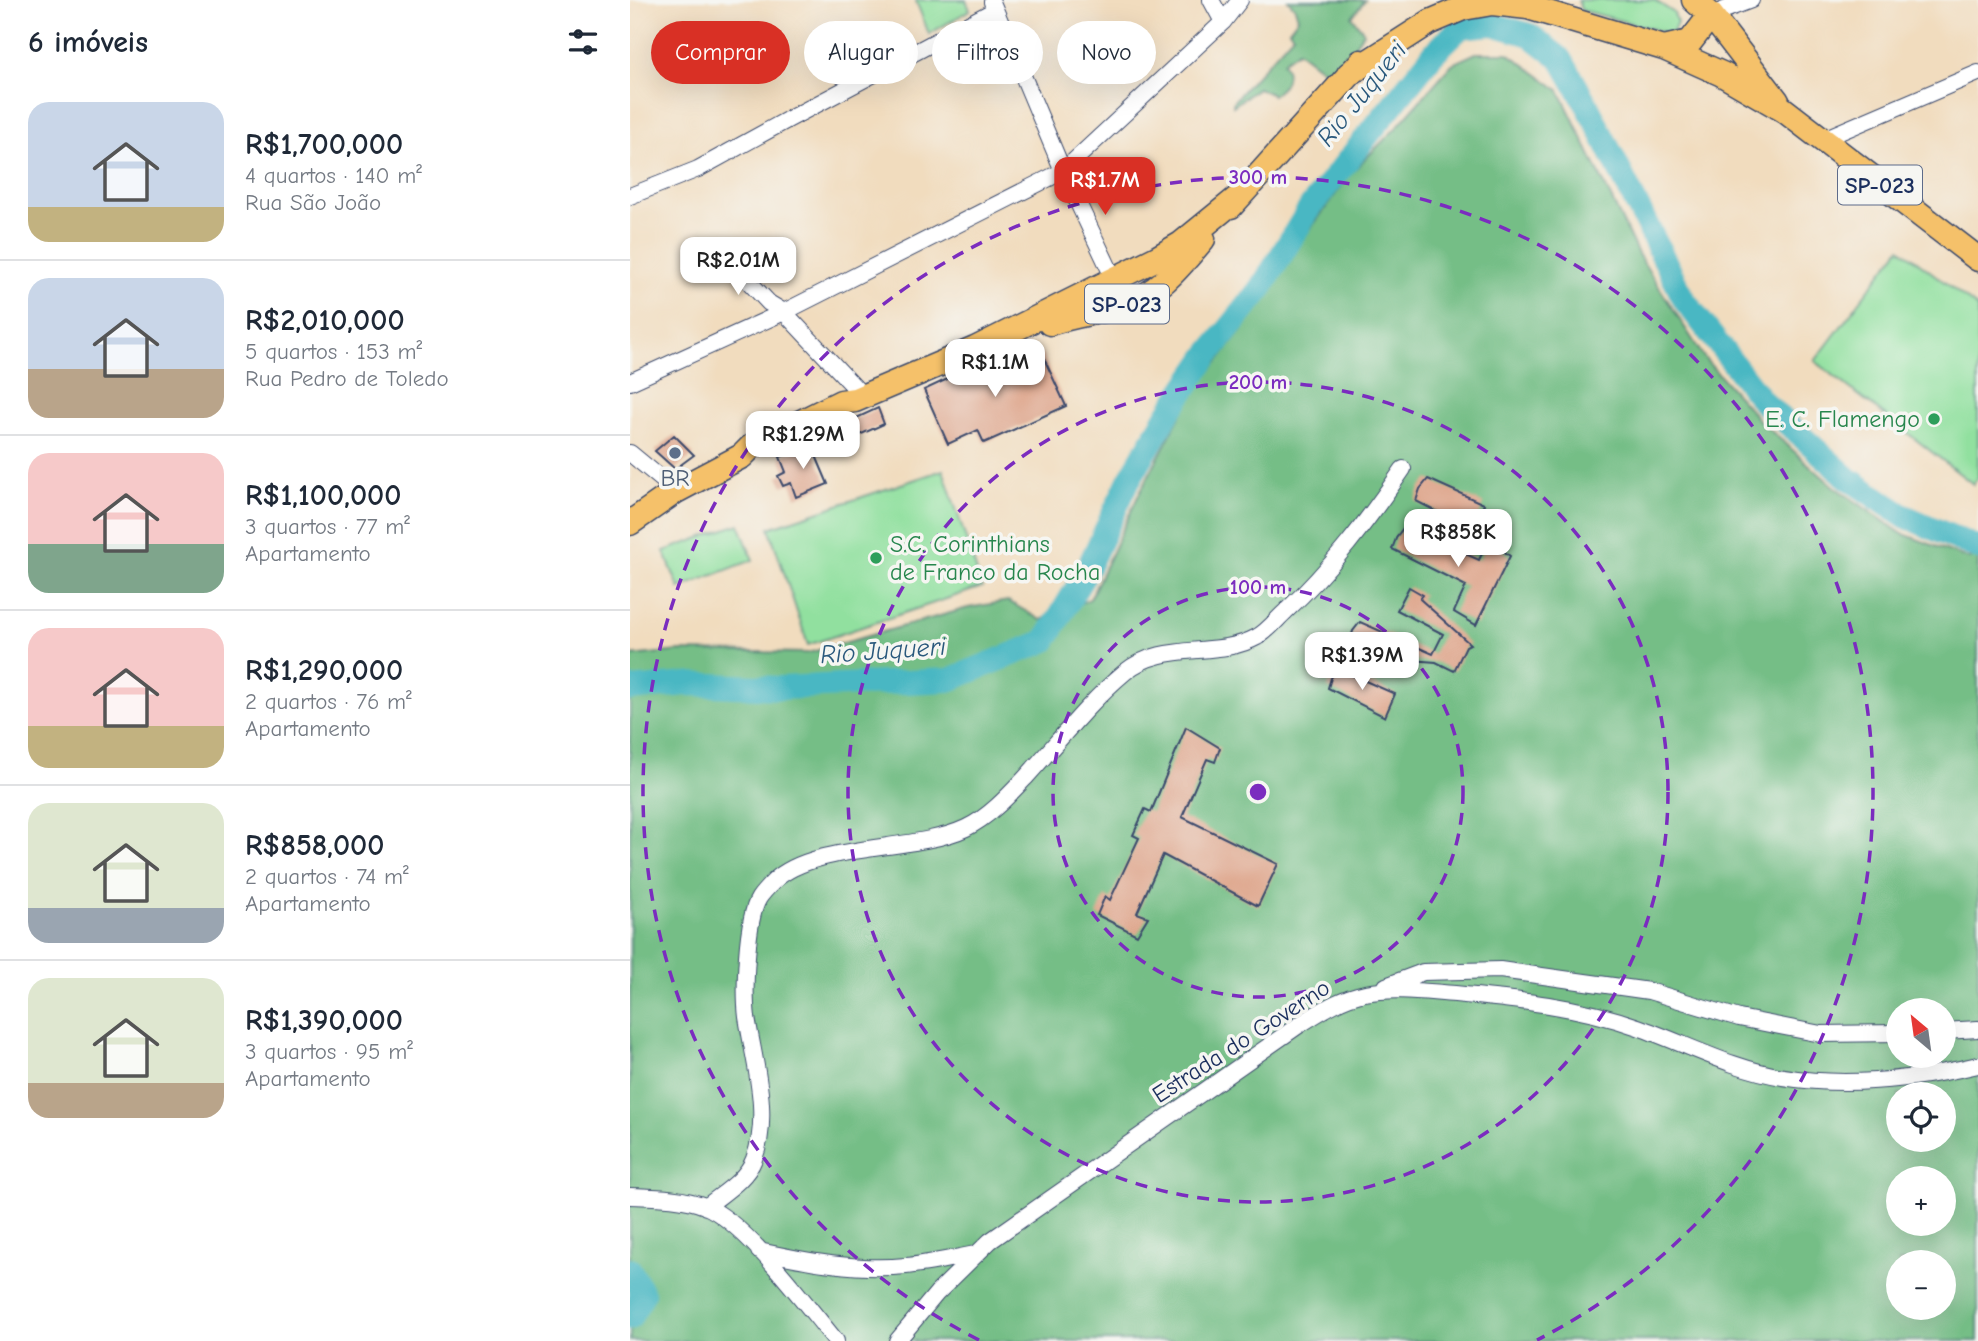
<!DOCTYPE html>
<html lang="pt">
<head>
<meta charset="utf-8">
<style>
  :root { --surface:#fff; --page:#f2f2f3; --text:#1f2937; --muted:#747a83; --line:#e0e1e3; --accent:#d93025 }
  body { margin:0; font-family:"Comic Neue",sans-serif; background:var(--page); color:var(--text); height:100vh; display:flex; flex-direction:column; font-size:26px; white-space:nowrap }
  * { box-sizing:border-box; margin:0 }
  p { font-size:23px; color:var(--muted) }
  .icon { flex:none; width:38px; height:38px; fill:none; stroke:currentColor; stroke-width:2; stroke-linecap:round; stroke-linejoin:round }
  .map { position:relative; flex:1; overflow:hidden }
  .sheet { display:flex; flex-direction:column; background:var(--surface); width:630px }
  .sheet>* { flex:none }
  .banner { position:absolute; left:21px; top:21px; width:665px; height:63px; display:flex; gap:14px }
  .needle { width:46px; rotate:331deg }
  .tools { position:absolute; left:1256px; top:998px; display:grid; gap:14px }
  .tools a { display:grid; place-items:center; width:70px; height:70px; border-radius:50%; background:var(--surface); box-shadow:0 7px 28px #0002; font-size:35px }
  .price { position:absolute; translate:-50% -60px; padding:0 16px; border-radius:14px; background:#fff; color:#222; font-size:23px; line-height:46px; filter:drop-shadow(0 2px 4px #0008) }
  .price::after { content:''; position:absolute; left:50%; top:42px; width:21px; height:16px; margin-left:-10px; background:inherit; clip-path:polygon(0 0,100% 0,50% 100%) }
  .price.selected { background:var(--accent); color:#fff }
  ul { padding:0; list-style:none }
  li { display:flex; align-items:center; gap:21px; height:175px; padding:0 28px }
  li+li { border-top:2px solid var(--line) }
  li span { display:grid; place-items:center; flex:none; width:196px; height:140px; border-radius:21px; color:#555 }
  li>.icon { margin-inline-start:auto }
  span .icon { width:84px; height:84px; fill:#fffc; stroke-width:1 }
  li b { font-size:30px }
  h2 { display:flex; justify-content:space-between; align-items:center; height:84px; padding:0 28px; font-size:30px }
  .chip { padding:0 24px; border-radius:32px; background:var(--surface); box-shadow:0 7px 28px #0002; font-size:24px; line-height:63px }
  .chip.selected { background:var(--accent); color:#fff }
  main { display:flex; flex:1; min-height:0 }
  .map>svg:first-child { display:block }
</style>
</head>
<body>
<main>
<section class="sheet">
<h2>6 imóveis<svg class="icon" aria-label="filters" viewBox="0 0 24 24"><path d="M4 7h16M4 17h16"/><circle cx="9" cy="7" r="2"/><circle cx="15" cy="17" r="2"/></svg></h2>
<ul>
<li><span style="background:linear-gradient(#c9d6e8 75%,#c2b280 0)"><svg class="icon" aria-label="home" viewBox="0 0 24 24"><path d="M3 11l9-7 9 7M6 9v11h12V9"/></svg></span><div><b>R$1,700,000</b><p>4 quartos · 140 m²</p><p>Rua São João</p></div></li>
<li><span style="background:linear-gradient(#c9d6e8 65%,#b9a48a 0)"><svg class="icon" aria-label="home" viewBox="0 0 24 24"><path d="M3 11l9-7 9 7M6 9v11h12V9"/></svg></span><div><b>R$2,010,000</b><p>5 quartos · 153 m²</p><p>Rua Pedro de Toledo</p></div></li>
<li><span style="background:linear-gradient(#f6c9c9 65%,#7fa58c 0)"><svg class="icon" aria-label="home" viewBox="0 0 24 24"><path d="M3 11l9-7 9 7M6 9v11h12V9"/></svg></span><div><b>R$1,100,000</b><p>3 quartos · 77 m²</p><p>Apartamento</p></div></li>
<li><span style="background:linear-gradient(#f6c9c9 70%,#c2b280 0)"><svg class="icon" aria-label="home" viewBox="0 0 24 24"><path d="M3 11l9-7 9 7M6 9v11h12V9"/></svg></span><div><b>R$1,290,000</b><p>2 quartos · 76 m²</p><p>Apartamento</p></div></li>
<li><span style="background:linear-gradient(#dfe7d0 75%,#9aa5b1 0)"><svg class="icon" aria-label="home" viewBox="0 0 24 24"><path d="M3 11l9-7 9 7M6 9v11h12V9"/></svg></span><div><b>R$858,000</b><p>2 quartos · 74 m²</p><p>Apartamento</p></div></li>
<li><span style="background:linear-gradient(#dfe7d0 75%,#b9a48a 0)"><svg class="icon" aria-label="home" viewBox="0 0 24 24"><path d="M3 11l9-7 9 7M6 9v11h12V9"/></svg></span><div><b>R$1,390,000</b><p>3 quartos · 95 m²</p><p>Apartamento</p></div></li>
</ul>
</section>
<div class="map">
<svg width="1348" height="1341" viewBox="0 0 1348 1341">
  <rect width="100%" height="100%" fill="#f6f6f2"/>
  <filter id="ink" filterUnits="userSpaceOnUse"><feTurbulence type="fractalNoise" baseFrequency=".0143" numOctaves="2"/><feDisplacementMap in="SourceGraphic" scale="14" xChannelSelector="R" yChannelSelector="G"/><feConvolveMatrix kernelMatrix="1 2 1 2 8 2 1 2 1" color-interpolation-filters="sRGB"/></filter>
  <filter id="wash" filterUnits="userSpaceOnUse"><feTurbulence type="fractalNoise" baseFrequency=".00686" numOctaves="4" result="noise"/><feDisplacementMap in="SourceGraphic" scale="28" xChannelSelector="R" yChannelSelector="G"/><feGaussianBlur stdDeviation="1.57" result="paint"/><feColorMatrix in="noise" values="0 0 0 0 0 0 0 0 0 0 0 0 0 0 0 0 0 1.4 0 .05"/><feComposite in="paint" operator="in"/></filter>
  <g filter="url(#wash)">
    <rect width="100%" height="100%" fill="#f1dcbe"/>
    <path fill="#91e09f" stroke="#56887e" stroke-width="2" d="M 287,0 L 336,0 L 340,10 L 299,34 L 286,1 Z
      M 948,0 L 1024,0 L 1044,13 L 1047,23 L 1042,34 L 951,10 Z
      M 1270,248 L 1348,308 L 1348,478 L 1343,484 L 1185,361 Z
      M 313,470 L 352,587 L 178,645 L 139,528 Z
      M 109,524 L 123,560 L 49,588 L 34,551 Z"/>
    <path fill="#74be86" stroke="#487672" stroke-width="2" fill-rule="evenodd" d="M 658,0 L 735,0 L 722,17 L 734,32 L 702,77 L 668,51 L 653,62 C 661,76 656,86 643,95 L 628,88 L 603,106 L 603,102 L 663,35 L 659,30 L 668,18 L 665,8 Z
      M 846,53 L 878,53 L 929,90 L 1008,254 L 1075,359 L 1130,421 L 1203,486 L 1271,533 L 1339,559 L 1348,555 L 1348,1341 L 0,1341 L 0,656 L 50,651 L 178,653 L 338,608 L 378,601 L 411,620 L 460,599 L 509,494 L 560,397 L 637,298 L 676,235 L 721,173 L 766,128 L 822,64 ZM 1269,1010 L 1314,1010 L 1314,1055 L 1269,1055 ZM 1269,1094 L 1314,1094 L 1314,1139 L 1269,1139 ZM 1269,1178 L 1314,1178 L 1314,1223 L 1269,1223 ZM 1269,1262 L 1314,1262 L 1314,1307 L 1269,1307 Z"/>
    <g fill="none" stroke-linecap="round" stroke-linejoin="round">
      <path stroke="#49b7c3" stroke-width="24" d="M 0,689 L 58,684 L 151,688 L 319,680 L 415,641 L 455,574 L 499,480 L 537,415 L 578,355 L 630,290 L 681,206 L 804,53 L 831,27 L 862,24 L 900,35 L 931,59 L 958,107 L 1055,301 L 1133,402 L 1219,479 L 1272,515 L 1348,548
        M 0,1270 L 13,1294 L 0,1318"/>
    </g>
    <g id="blocks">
      <path fill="#dea58b" d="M 377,352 L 383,365 L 411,352 L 436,406 L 354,443 L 348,430 L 318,444 L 294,390 L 326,375 L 328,380 L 370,362 L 367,357 Z
        M 248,408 L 254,424 L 216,441 L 209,426 Z
        M 44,435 L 64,455 L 45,469 L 25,451 Z
        M 181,444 L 198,484 L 166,497 L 161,483 L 153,486 L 148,476 L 156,472 L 150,457 Z
        M 798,479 L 854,504 L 843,530 L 786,501 L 790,489 Z
        M 774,527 L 849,560 L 856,545 L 868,547 L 880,556 L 846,625 L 824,612 L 836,586 L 762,549 L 767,536 Z
        M 779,587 L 793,595 L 790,599 L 840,644 L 836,646 L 824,671 L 806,662 L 781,660 L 777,670 L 720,641 L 723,631 L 730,622 L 803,654 L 813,634 L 767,610 Z
        M 708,669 L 765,694 L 755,717 L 698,688 L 701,678 Z
        M 556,727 L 590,748 L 585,762 L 577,759 L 552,817 L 648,864 L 628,906 L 533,855 L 507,913 L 518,917 L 507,935 L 467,915 L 475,896 L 480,900 L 509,838 L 503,835 L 515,809 L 521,812 Z"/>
    </g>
  </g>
  <g filter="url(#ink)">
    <use href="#blocks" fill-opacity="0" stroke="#3b496c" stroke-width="2"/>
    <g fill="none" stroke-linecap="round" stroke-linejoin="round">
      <defs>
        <path id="minor" d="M 581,0 L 593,22
          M 362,2 L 433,171 L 484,279
          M 1081,15 L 1121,0
          M 1191,140 L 1348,73
          M 0,196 L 68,169 L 159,119 L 365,10
          M 88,249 L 139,303 L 154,312 L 233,396
          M 0,382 L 154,312 L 433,171 L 593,22 L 610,0
          M 0,453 L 46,491
          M 756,986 L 793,972 L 870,970 L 1019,991 L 1109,1018 L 1191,1034 L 1269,1033
          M 1314,1031 L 1348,1029
          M 0,1196 C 25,1197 51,1197 75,1206 C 116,1223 176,1305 206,1341
          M 76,1207 C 93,1193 116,1180 124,1159 C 141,1115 124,1062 117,1017 C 114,993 116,919 129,898 C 133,892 139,886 144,881 C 183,843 285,852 336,828 C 359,817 379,795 397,776 C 428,742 459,702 495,672 C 533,640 587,659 627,637 C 637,632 647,619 656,611 C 701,569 738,520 773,469
          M 129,1251 C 177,1261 226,1271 276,1266 C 299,1264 323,1258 346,1254
          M 267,1341 L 307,1293 L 360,1241 L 669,1025 C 690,1012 710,998 735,993 C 765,987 796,992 825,994 C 888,1000 949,1006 1008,1027 C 1056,1044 1103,1069 1153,1077 C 1218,1088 1284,1080 1348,1065"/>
        <path id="primary" d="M 1064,0 L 1081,15 L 1147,101
          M 1034,48 L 1060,42 L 1081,15
          M 719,74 L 800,22 L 833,8 L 862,3 L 898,7 L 1034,48 L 1092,74 L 1154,110 L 1348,259
          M 601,206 L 731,62
          M 420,323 C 444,315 470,312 494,305 C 528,295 551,265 573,239
          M 0,523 L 46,491 L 112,456 L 121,447 L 211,402 L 225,400 L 345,349 L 527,258 L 551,244 L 610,196"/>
      </defs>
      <use href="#minor" stroke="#3b496c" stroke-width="18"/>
      <use href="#primary" stroke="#3b496c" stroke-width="27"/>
      <use href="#minor" stroke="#fff" stroke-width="16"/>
      <use href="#primary" stroke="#f5c16b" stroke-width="24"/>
    </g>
  </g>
  <g fill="none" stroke="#7b2cbf" stroke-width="3.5" stroke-dasharray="12 9">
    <circle cx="628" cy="792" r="205"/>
    <circle cx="628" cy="792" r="410"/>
    <path d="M349 1340A615 615 0 1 1 907 1340"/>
  </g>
  <g fill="#2e9e5b" stroke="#f6f6f2" stroke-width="2.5">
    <circle cx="1304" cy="419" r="7"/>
    <circle cx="246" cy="558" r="7"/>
  </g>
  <circle fill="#5c6f8a" stroke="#f6f6f2" stroke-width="2.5" cx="45" cy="453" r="7"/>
  <g text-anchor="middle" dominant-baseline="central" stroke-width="7" stroke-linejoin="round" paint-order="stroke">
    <g fill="#f6f6f2" stroke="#5d6b8a" stroke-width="2">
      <rect x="1208" y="165.5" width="84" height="39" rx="5"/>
      <rect x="455" y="284.5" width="84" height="39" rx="5"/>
    </g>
    <g font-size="23" font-weight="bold" fill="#1b2f5e">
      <text x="1250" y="185">SP-023</text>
      <text x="497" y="304">SP-023</text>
    </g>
    <g font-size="24" fill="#27864d" stroke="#f6f6f2" text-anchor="end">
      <text x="1290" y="419">E. C. Flamengo</text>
      <text x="260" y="544" text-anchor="start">S.C. Corinthians<tspan x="260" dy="28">de Franco da Rocha</tspan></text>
    </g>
    <g font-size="24" fill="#4e5e75" stroke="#f6f6f2">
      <text x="45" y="478">BR</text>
    </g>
    <g font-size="24" fill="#1b2f5e" stroke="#f6f6f2">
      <text transform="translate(611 1041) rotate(-33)">Estrada do Governo</text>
    </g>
    <g font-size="26" font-style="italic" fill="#29587c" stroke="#f6f6f2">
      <text transform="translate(732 94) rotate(-51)">Rio Juqueri</text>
      <text transform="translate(253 651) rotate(-4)">Rio Juqueri</text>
    </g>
  </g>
  <circle cx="628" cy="792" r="10" fill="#7b2cbf" stroke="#f6f6f2" stroke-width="3.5"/>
  <g font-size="21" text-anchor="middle" font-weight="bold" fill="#7b2cbf" stroke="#f6f6f2" stroke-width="7" stroke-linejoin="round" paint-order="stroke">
    <text x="628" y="184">300 m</text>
    <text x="628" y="389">200 m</text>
    <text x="628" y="594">100 m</text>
  </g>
</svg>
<div class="tools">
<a><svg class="needle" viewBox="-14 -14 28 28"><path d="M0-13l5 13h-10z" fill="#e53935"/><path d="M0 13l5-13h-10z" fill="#747a83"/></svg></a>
<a><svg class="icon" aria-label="locate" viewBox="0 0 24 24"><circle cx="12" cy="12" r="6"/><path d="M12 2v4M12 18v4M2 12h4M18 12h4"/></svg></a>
<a>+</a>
<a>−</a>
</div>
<b class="price selected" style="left:475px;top:217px">R$1.7M</b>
<b class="price" style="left:108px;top:297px">R$2.01M</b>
<b class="price" style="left:365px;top:399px">R$1.1M</b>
<b class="price" style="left:173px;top:471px">R$1.29M</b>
<b class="price" style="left:828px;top:569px">R$858K</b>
<b class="price" style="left:732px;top:692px">R$1.39M</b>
<div class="banner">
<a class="chip selected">Comprar</a>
<a class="chip">Alugar</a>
<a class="chip">Filtros</a>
<a class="chip">Novo</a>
</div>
</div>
</main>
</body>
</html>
